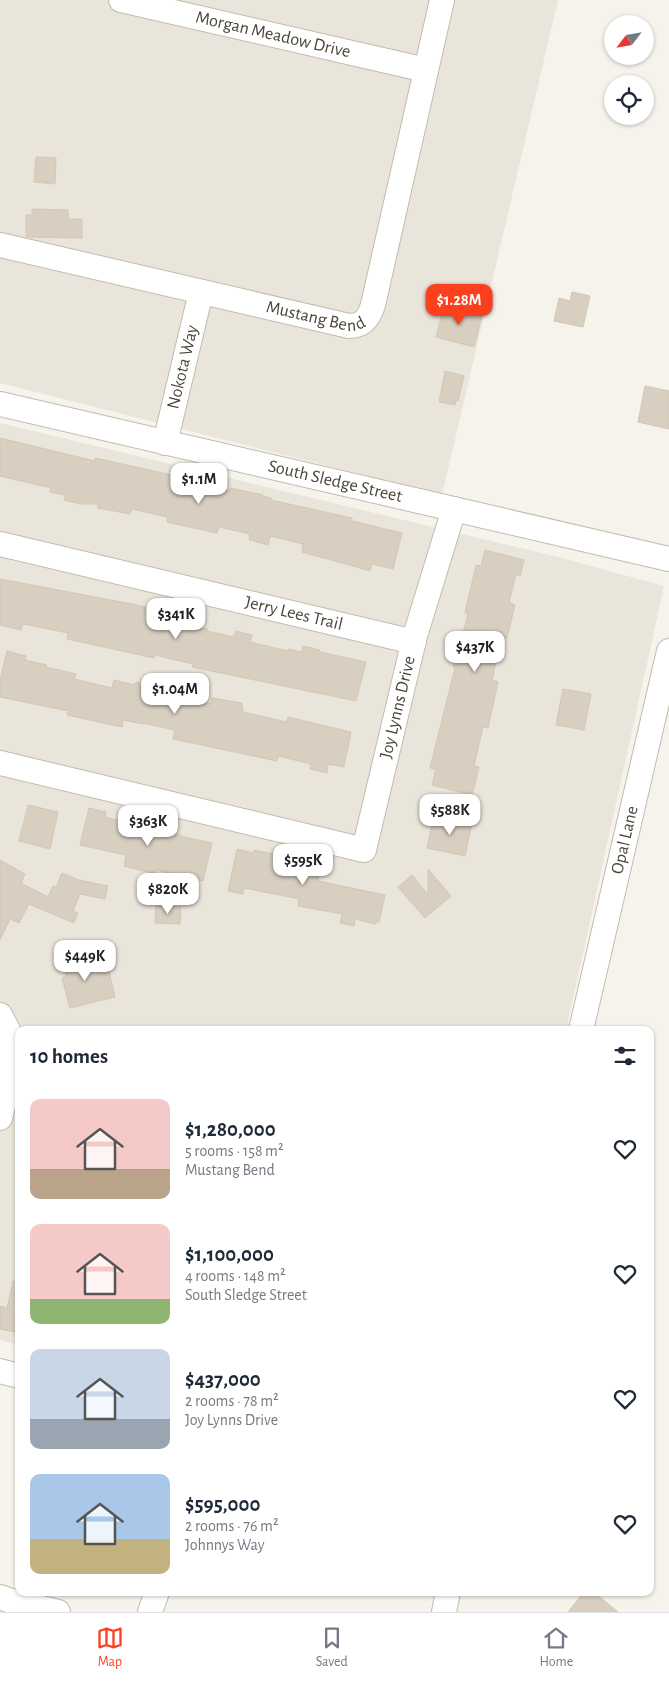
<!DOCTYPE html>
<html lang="en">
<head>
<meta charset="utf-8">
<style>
  :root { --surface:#fff; --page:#f2f2f3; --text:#1f2937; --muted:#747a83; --line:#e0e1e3; --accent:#fc3f1d }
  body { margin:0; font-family:"Alegreya Sans",sans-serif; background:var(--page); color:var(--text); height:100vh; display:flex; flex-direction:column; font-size:19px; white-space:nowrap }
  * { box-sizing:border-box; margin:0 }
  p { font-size:16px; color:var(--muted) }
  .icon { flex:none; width:28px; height:28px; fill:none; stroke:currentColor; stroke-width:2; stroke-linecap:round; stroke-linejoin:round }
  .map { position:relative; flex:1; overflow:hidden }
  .side { position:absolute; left:15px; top:1026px; width:639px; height:570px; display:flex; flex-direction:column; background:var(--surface); border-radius:10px; box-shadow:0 1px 4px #0004 }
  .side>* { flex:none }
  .needle { width:32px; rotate:239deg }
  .fabs { position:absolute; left:604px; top:15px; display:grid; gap:10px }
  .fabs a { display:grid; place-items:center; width:50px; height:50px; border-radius:50%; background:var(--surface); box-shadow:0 1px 4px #0004; font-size:25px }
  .price { position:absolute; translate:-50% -42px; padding:0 11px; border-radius:10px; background:#fff; color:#222; font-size:16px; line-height:32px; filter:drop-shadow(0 1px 2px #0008) }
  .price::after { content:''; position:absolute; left:50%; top:30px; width:15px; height:11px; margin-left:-8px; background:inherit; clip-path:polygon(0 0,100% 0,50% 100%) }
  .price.current { background:var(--accent); color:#fff }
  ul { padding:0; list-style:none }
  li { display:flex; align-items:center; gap:15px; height:125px; padding:0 15px }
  li span { display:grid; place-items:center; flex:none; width:140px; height:100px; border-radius:10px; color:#555 }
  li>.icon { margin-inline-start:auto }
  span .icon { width:60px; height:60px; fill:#fffc; stroke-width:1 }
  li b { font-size:21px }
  h2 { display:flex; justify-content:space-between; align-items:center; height:60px; padding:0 15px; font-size:21px }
  .tab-bar { display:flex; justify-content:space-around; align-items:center; height:70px; border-top:1px solid var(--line); background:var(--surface); font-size:14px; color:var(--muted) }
  .tab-bar a { display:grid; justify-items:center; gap:2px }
  .tab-bar .current { color:var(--accent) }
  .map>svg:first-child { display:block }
</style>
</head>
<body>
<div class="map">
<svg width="669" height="1612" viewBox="0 0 669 1612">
  <rect width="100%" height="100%" fill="#f6f3ec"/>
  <path fill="#eae5da" d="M 0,0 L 558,0 L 442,495 L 0,383 Z
    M 0,423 L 554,556 L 664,586 L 566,1030 L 19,1030 L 19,1345 L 0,1340 Z"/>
  <path fill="#d8cfc1" stroke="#d3c7b4" d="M 36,157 L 56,158 L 55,184 L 34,182 Z
    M 32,209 L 68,210 L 68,219 L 82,219 L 82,238 L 26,237 L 26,215 L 32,215 Z
    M 572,292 L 590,296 L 583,327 L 554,321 L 559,298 L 570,301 Z
    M 444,306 L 482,316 L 474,347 L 436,337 Z
    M 445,371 L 464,376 L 458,401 L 456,400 L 455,405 L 439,402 Z
    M 645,386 L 669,391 L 669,429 L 638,422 Z
    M 0,438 L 95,461 L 95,458 L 176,476 L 175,483 L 207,490 L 208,486 L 229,491 L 230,488 L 263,495 L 262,496 L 271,498 L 271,500 L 352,518 L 352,521 L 402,533 L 393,569 L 372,564 L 370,571 L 353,566 L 302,552 L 303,544 L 270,536 L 268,545 L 249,540 L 250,534 L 219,527 L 217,533 L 167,522 L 167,517 L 132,509 L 130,514 L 98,508 L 98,504 L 80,504 L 64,500 L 65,495 L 50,492 L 51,488 L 0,476 Z
    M 485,550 L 524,560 L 520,576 L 516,575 L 509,602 L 515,605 L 507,638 L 504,637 L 502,644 L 500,644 L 492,680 L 498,682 L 488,728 L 483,727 L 474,766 L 479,767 L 472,795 L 432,785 L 436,769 L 430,768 L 455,668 L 453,667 L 458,645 L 460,645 L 468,614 L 465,613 L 476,565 L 481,566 Z
    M 0,579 L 132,604 L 197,619 L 195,627 L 208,629 L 207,631 L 234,637 L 236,631 L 252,635 L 250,642 L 288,651 L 288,649 L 302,652 L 303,646 L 320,650 L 320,652 L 366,662 L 356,701 L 192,667 L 193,664 L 155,655 L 154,658 L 67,639 L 68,633 L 23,624 L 21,630 L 0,625 Z
    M 7,651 L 26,656 L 25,660 L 47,665 L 46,667 L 76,674 L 74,679 L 112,688 L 114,680 L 135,685 L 136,682 L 177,692 L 176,696 L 211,704 L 212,698 L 242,703 L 243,712 L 269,718 L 287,722 L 288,717 L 351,732 L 344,767 L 328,764 L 327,773 L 310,769 L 311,764 L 278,756 L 277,761 L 173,739 L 175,730 L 143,723 L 143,724 L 123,720 L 122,727 L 67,715 L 68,711 L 0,697 L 0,680 Z
    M 563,689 L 591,694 L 584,730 L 556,725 Z
    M 28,805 L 58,812 L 50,849 L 19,841 Z
    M 89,808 L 106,812 L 105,817 L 120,821 L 119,827 L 147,834 L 150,825 L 167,829 L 166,830 L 184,837 L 212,843 L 203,881 L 157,870 L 156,874 L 124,866 L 126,855 L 80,845 Z
    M 434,815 L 472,823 L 465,856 L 427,848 Z
    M 237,849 L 253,853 L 254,850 L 307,861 L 306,864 L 321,868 L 318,881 L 385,895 L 379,922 L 376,921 L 376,924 L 355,919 L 354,926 L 340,923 L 342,914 L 298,906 L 299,899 L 244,888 L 243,894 L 228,891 Z
    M 0,860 L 25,874 L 21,883 L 48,897 L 53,886 L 56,887 L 62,873 L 79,880 L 108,886 L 105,899 L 80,894 L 73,911 L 78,913 L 74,923 L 29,904 L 19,923 L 10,919 L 0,940 Z
    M 428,869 L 451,896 L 425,918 L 398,887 L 412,875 L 428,895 Z
    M 156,906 L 181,907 L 180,924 L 155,923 Z
    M 87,952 L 93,974 L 109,971 L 115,997 L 70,1008 L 62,978 L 66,977 L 62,958 Z
    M 13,1281 L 19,1282 L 19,1321 L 15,1332 L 0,1329 L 0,1306 L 7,1308 Z
    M 584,1592 L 594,1592 L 618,1612 L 568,1612 Z"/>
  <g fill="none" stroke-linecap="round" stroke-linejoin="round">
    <defs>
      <g id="minor">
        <path id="s1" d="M 121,0 L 426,70"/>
        <path id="s2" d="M 0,245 L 349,326 C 363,326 369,318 373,305 L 442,0"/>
        <path id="s3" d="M 0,404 L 669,559"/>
        <path id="s4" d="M 165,443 L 201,292"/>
        <path id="s5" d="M 0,544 L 414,642"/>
        <path id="s6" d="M 0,763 L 364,850 L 415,636 L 454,509"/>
        <path d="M 0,1015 L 8,1030 L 10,1077 L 0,1118"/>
        <path id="s7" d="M 581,1030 L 669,651"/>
        <path d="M 0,1371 L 19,1376"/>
        <path d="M 0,1597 L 8,1600 L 58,1612"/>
        <path d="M 150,1612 L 157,1592"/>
        <path d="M 444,1612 L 448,1592"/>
      </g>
    </defs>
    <use href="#minor" stroke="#c2bbae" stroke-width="26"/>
    <use href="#minor" stroke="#fff" stroke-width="24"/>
  </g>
  <g text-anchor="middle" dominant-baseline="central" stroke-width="4" stroke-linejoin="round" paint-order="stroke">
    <g font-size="18" fill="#4b4439" stroke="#fff">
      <text stroke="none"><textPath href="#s1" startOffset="156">Morgan Meadow Drive</textPath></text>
      <text stroke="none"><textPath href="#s2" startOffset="324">Mustang Bend</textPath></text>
      <text stroke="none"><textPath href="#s4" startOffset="78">Nokota Way</textPath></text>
      <text stroke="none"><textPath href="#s3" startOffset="344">South Sledge Street</textPath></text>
      <text stroke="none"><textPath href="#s5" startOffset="302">Jerry Lees Trail</textPath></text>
      <text stroke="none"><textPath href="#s6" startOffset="521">Joy Lynns Drive</textPath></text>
      <text stroke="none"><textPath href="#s7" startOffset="195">Opal Lane</textPath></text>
    </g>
  </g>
</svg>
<div class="fabs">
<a><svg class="needle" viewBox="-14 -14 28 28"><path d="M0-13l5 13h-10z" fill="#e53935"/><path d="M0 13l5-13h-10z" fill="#747a83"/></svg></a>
<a><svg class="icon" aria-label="locate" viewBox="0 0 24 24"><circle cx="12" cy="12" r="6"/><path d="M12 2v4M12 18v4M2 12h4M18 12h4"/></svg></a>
</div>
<b class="price current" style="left:459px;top:326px">$1.28M</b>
<b class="price" style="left:199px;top:505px">$1.1M</b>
<b class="price" style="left:176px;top:640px">$341K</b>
<b class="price" style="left:475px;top:673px">$437K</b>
<b class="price" style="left:175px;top:715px">$1.04M</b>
<b class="price" style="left:450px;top:836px">$588K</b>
<b class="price" style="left:148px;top:847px">$363K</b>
<b class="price" style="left:303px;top:886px">$595K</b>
<b class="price" style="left:168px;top:915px">$820K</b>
<b class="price" style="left:85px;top:982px">$449K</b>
<section class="side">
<h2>10 homes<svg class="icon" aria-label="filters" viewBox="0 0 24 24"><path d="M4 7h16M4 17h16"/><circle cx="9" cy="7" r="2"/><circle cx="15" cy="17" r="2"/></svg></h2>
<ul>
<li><span style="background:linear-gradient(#f6c9c9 70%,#b9a48a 0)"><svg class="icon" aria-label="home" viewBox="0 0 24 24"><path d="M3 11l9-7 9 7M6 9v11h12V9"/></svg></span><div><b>$1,280,000</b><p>5 rooms · 158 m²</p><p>Mustang Bend</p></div><svg class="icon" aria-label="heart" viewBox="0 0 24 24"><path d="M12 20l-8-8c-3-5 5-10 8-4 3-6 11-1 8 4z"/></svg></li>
<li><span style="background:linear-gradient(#f6c9c9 75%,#8fb573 0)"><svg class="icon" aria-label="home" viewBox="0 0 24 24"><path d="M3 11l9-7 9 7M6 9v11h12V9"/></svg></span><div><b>$1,100,000</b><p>4 rooms · 148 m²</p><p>South Sledge Street</p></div><svg class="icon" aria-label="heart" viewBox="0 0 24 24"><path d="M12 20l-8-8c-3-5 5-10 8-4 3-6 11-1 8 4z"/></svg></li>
<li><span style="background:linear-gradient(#c9d6e8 70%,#9aa5b1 0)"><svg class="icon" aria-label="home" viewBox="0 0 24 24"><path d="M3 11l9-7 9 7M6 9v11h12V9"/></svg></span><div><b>$437,000</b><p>2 rooms · 78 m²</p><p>Joy Lynns Drive</p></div><svg class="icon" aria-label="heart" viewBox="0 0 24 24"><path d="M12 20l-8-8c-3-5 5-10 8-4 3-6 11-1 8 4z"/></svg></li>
<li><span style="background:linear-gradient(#a9c7e8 65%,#c2b280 0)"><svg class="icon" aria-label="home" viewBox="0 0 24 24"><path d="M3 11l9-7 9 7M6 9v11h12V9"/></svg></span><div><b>$595,000</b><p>2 rooms · 76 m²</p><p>Johnnys Way</p></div><svg class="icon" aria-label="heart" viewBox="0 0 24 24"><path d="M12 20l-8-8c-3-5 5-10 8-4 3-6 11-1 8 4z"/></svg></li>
</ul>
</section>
</div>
<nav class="tab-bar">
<a class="current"><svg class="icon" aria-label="map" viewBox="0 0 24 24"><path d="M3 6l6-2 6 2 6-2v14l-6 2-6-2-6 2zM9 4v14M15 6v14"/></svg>Map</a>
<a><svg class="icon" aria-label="saved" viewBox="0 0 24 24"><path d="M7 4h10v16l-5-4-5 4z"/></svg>Saved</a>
<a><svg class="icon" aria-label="home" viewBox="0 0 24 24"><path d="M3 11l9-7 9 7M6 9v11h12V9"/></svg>Home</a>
</nav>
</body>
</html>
